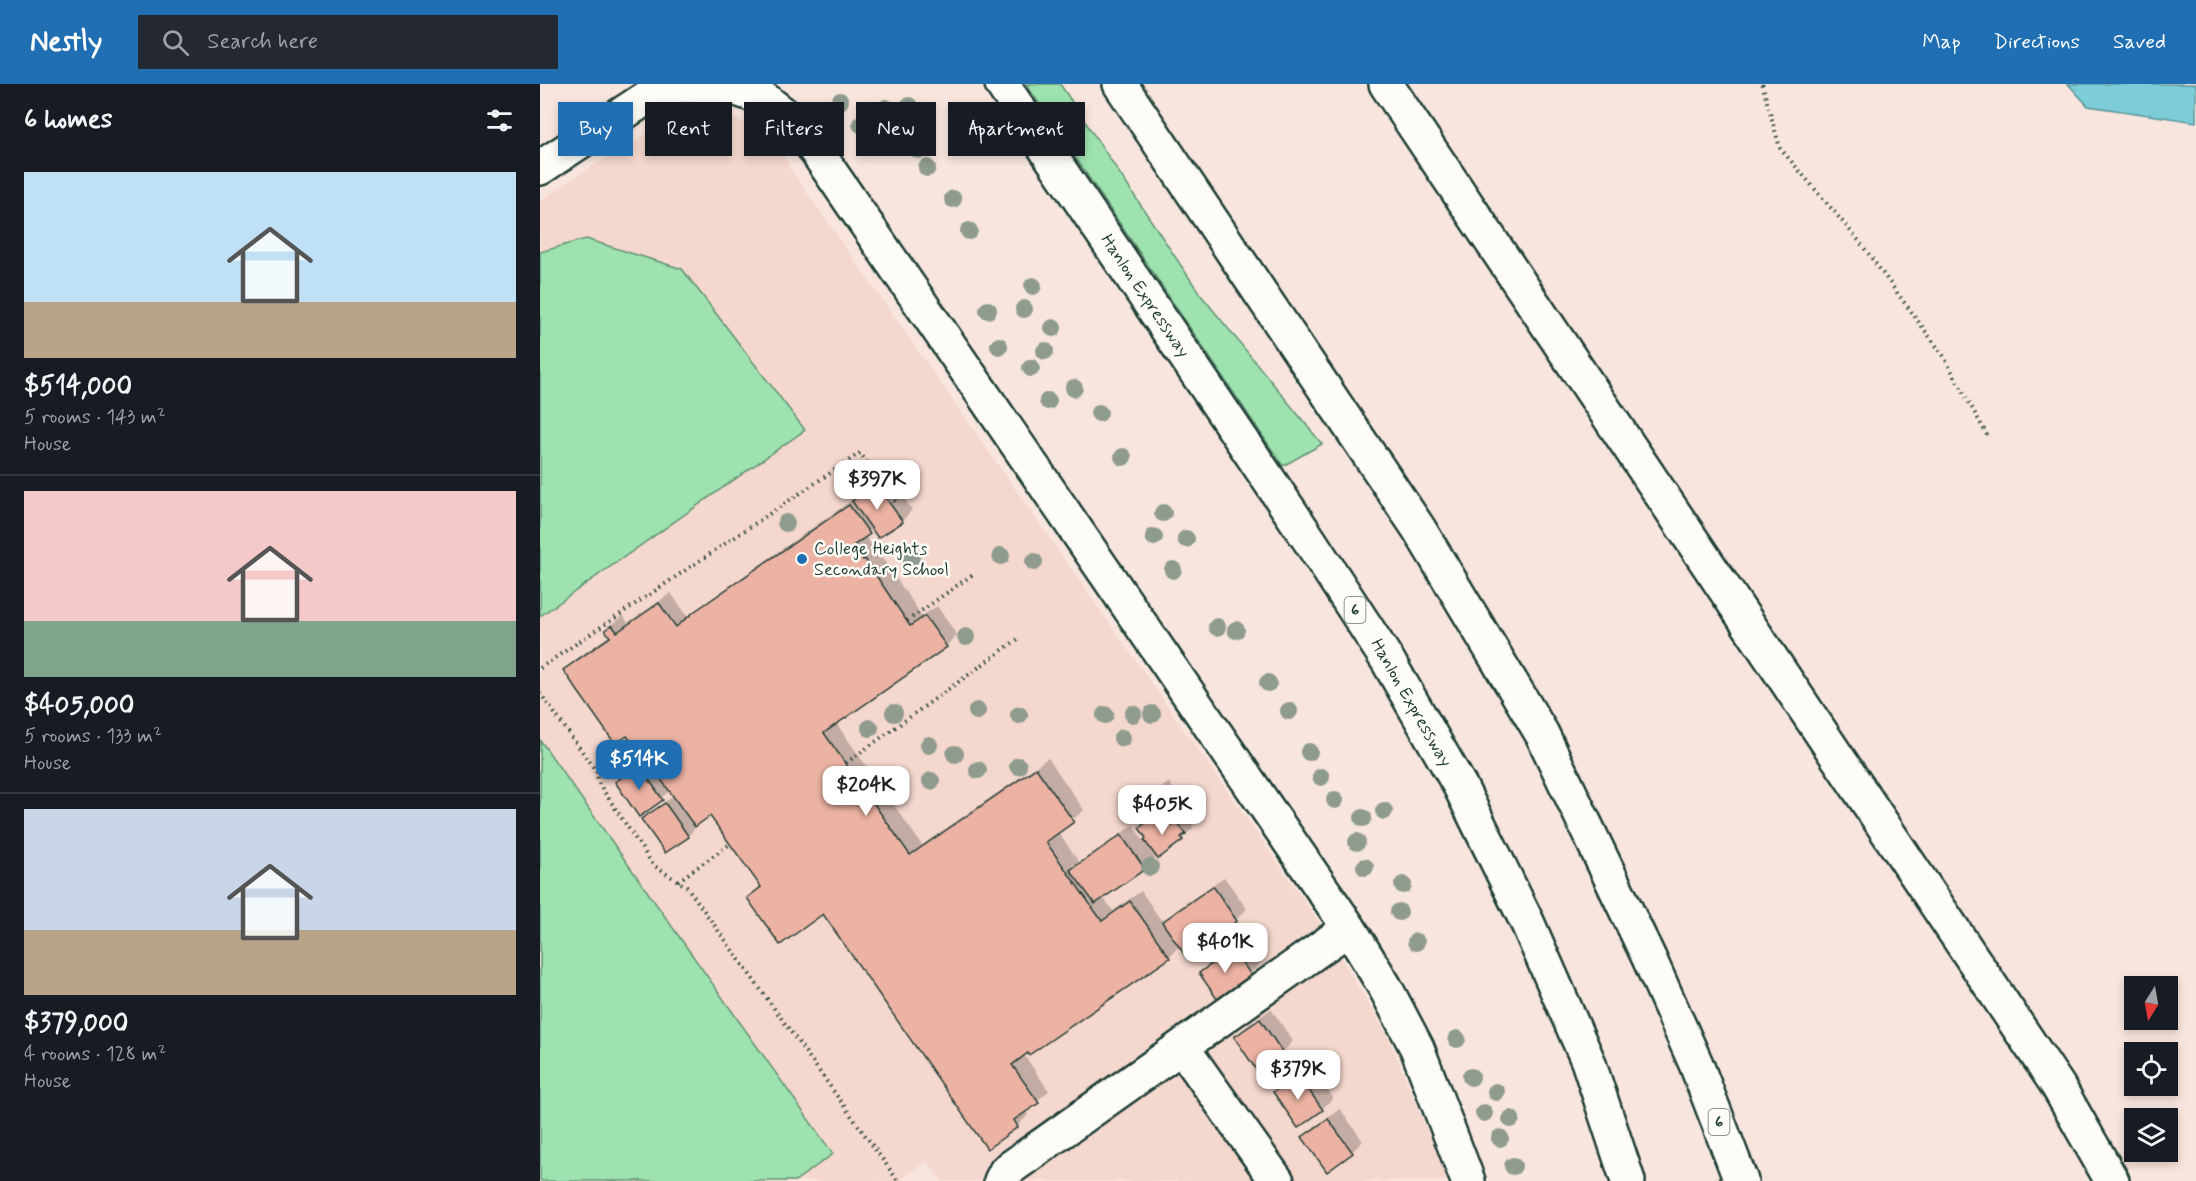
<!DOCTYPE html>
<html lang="en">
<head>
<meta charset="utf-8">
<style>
  :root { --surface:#171b24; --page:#242831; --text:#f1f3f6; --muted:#9ea1a6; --line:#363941; --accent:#1f6fb2 }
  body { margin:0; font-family:Mynerve,sans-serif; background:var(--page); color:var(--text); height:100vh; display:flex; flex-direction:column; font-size:22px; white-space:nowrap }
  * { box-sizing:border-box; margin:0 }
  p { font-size:20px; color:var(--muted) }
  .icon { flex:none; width:33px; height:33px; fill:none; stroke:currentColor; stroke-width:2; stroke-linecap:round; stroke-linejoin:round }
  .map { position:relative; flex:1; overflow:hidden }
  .drawer { display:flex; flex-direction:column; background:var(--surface); width:540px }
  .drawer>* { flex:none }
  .banner { position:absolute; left:18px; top:18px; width:570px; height:54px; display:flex; gap:12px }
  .needle { width:39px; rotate:191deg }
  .tools { position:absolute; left:1584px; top:892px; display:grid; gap:12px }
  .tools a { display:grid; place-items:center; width:54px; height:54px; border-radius:0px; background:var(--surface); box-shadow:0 3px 9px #0003; font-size:30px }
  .price { position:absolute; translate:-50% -51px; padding:0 14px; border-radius:12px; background:#fff; color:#222; font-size:20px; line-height:39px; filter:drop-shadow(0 2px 3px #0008) }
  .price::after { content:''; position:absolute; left:50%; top:36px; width:18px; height:14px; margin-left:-9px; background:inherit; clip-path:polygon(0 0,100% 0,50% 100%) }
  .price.current { background:var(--accent); color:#fff }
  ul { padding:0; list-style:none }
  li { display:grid; align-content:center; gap:12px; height:318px; padding:0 24px }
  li+li { border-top:2px solid var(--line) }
  li span { display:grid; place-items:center; height:186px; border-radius:0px; color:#555 }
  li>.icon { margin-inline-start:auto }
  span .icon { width:108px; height:108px; fill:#fffc; stroke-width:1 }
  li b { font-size:26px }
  h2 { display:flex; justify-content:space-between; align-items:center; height:72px; padding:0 24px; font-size:26px }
  .tag { padding:0 21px; border-radius:0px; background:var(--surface); box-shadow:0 3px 9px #0003; font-size:21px; line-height:54px }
  .tag.current { background:var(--accent); color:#fff }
  header { display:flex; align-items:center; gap:36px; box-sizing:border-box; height:84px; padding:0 30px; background:var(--accent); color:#fff }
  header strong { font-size:28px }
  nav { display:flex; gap:33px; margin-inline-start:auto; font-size:21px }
  .search { width:420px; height:54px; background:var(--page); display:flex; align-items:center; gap:15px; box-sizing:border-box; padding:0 21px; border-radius:0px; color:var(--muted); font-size:22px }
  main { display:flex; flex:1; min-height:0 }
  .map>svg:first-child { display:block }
</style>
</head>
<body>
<header>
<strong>Nestly</strong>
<div class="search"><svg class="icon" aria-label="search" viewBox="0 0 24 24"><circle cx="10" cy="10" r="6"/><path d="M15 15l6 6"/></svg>Search here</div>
<nav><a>Map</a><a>Directions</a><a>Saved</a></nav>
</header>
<main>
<section class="drawer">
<h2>6 homes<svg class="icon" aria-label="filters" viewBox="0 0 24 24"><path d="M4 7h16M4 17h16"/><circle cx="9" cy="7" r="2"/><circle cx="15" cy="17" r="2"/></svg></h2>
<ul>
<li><span style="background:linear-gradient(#bfe0f5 70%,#b9a48a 0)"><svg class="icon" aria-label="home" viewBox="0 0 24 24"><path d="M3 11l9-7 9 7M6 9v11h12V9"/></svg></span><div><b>$514,000</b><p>5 rooms · 143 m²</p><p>House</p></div></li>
<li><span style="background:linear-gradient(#f6c9c9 70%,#7fa58c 0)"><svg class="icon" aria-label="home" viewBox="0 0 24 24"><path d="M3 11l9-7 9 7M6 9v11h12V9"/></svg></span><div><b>$405,000</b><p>5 rooms · 133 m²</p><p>House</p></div></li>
<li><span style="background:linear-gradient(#c9d6e8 65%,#b9a48a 0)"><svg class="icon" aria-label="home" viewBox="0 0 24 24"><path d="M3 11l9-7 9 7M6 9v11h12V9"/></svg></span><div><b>$379,000</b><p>4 rooms · 128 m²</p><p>House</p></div></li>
</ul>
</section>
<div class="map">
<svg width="1656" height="1097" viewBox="0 0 1656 1097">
  <rect width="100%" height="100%" fill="#f8e6de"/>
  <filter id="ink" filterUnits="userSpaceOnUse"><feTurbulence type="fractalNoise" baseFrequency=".0167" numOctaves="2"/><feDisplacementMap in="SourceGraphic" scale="12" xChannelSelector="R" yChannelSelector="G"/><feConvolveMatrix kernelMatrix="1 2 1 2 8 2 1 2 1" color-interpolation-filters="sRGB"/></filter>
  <g filter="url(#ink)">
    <path fill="#f4d7cd" d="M 174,30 L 199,36 L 221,48 L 241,65 L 251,86 L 775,832 L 848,952 L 908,1097 L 402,1097 L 387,1077 L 359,1097 L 0,1097 L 0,117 L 27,98 L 128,37 L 148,31 Z"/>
    <path fill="#9ee3af" stroke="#5e9072" stroke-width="1.5" d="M 486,0 L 520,0 L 660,210 L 782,360 L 743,382 Z
      M 46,155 L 142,185 L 265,346 L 0,532 L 0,168 Z
      M 0,656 L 293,1070 L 255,1097 L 1,1097 L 0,1095 Z"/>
    <path fill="#7dcdd8" stroke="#579396" stroke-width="1.5" d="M 1528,0 L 1656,0 L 1656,38 L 1548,22 Z"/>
    <path fill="#0003" d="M 348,391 L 372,426 L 362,437 L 333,445 L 325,452 L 335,466 L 336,465 L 382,532 L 397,522 L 417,551 L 406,562 L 296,639 L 382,761 L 508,674 L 544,726 L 518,748 L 540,779 L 593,741 L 604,758 L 608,754 L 601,744 L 629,720 L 637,731 L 641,728 L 644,732 L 649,728 L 655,738 L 652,742 L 653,744 L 642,755 L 563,813 L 573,827 L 601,807 L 623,839 L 635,827 L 684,793 L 707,825 L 696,836 L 640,861 L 629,873 L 484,971 L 509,1007 L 485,1026 L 488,1031 L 477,1042 L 447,1063 L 283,828 L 208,814 L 221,802 L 171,730 L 153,742 L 155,744 L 148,752 L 103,735 L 134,711 L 131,706 L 99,731 L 77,698 L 108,674 L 25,586 L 36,575 L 70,551 L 67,546 L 78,535 L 83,531 L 88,539 L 131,509 L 148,533 L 168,517 Z
      M 629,698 L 635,707 L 625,718 L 606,717 Z
      M 704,855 L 721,879 L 710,890 L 661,889 L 671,878 Z
      M 731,925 L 753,957 L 743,968 L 718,985 L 696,953 L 706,943 Z
      M 770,981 L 793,1014 L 782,1025 L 759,1042 L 735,1009 L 746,998 Z
      M 800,1025 L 823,1057 L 812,1068 L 764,1053 L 775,1042 Z"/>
    <path fill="#ecb3a4" stroke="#1f3d34" stroke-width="1.5" d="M 336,400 L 363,438 L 338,454 L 312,417 Z
      M 309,421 L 330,450 L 313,462 L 323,476 L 325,475 L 370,542 L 385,532 L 407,563 L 284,649 L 370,771 L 496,684 L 534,738 L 506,758 L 562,837 L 590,817 L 630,874 L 489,971 L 488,969 L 472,981 L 499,1019 L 474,1036 L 478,1043 L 447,1065 L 283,830 L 240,861 L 207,814 L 221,803 L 170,732 L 155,743 L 103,670 L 101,672 L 87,652 L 75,660 L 23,586 L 70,553 L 65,546 L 72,541 L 77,548 L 119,519 L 136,543 L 155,527 Z
      M 99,681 L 123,716 L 99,733 L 75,698 Z
      M 617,708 L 626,719 L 613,729 L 604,717 Z
      M 125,719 L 149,753 L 125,769 L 101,735 Z
      M 617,730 L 625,741 L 629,737 L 632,741 L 637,738 L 646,750 L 641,753 L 643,756 L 618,775 L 604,756 L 606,754 L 599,744 Z
      M 581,751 L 605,785 L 555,820 L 530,786 Z
      M 673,802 L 697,837 L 646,873 L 622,838 Z
      M 693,865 L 711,891 L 677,915 L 659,889 Z
      M 720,935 L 743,969 L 717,987 L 694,953 Z
      M 758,991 L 783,1026 L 758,1044 L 733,1008 Z
      M 788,1035 L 813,1069 L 787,1088 L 762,1053 Z"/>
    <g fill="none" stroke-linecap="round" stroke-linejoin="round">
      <defs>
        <path id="minor" d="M 846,0 L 1518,1002 L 1572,1097
          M 0,84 L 114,9 L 140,2 L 168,2 L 197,5 L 224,15 L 252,37 L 272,61 L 809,844 L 845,903 L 877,964 L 928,1097
          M 642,963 L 737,1097
          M 461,1097 L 466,1087 L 809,844"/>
        <path id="highway" d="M 462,0 L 770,457 L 848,577 L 920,702 L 988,840 L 1048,977 L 1088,1097
          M 580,0 L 879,445 L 1002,650 L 1109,874 L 1156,980 L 1201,1097"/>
      </defs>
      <use href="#minor" stroke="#1f3d34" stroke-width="38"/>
      <use href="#highway" stroke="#1f3d34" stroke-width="38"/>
      <path stroke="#1f3d34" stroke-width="4" stroke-dasharray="1.5 4.5" stroke-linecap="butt" d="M 1222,0 L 1240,64 L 1319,157 L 1403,271 L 1448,353
        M 367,537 L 432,491
        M 0,584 L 320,369 L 358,421
        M 0,609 L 56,687 L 59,700 L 113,781 L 147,803 L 358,1097
        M 306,679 L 478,555
        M 138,797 L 190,760"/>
      <use href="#minor" stroke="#fdfcf7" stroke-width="33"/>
      <use href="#highway" stroke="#fdfcf7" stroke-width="33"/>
    </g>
    <g fill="#8e9b8e">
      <circle cx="300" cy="17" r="9"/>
      <circle cx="369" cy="22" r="9"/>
      <circle cx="346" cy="24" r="9"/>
      <circle cx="321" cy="40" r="9"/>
      <circle cx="379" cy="66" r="9"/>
      <circle cx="387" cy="84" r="9"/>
      <circle cx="413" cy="115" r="9"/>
      <circle cx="429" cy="147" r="9"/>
      <circle cx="493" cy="202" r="9"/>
      <circle cx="484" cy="225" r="9"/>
      <circle cx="448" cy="226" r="9"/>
      <circle cx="513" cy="244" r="9"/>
      <circle cx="459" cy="262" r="9"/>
      <circle cx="505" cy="267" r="9"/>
      <circle cx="491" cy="284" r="9"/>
      <circle cx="534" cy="304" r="9"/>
      <circle cx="508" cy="317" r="9"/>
      <circle cx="559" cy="329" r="9"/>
      <circle cx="583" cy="373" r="9"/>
      <circle cx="623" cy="429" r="9"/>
      <circle cx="246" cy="439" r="9"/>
      <circle cx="614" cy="453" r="9"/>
      <circle cx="646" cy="455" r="9"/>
      <circle cx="461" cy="472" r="9"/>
      <circle cx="371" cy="474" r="9"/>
      <circle cx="494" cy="478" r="9"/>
      <circle cx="633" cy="486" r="9"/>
      <circle cx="677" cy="543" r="9"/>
      <circle cx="696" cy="546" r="9"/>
      <circle cx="426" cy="553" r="9"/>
      <circle cx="728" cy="599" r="9"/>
      <circle cx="437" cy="627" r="9"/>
      <circle cx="749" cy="627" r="9"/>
      <circle cx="354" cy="629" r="9"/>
      <circle cx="593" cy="630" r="9"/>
      <circle cx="612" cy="630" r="9"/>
      <circle cx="479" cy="631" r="9"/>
      <circle cx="565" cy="631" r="9"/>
      <circle cx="330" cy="644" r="9"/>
      <circle cx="582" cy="654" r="9"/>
      <circle cx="389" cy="661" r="9"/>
      <circle cx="769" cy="668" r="9"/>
      <circle cx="415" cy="670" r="9"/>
      <circle cx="478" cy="682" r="9"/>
      <circle cx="438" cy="686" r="9"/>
      <circle cx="781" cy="693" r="9"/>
      <circle cx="391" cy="697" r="9"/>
      <circle cx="795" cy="716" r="9"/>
      <circle cx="844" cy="727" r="9"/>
      <circle cx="823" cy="734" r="9"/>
      <circle cx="817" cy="758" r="9"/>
      <circle cx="610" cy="783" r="9"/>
      <circle cx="825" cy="783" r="9"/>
      <circle cx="863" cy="801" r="9"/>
      <circle cx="859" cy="828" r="9"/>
      <circle cx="876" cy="858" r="9"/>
      <circle cx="917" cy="955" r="9"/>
      <circle cx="931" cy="993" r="9"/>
      <circle cx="956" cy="1008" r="9"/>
      <circle cx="944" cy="1029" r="9"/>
      <circle cx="971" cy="1035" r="9"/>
      <circle cx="960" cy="1054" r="9"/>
      <circle cx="973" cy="1082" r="9"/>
    </g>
  </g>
  <circle fill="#1f6fb2" stroke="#fdfcf7" stroke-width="2" cx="262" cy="475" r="6"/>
  <g text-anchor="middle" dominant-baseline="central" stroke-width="5" stroke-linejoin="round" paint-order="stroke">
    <g fill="#fdfcf7" stroke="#62766e" stroke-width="1.5">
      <rect x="804.5" y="513" width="21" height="26" rx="4.5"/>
      <rect x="1168.5" y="1025" width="21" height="26" rx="4.5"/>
    </g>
    <g font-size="16" font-weight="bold" fill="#1f3d34">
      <text x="815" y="526">6</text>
      <text x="1179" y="1038">6</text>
    </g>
    <g font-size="18" fill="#1f3d34" stroke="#fdfcf7">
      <text transform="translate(605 212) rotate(56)">Hanlon Expressway</text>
      <text transform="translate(871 619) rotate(60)">Hanlon Expressway</text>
    </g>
    <g font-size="18" fill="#1f3d34" stroke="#fdfcf7" text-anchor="start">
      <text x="274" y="465">College Heights<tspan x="274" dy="21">Secondary School</tspan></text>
    </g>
  </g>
</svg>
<div class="tools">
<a><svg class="needle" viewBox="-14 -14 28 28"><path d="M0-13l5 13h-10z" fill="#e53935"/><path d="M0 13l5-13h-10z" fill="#9ea1a6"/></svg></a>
<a><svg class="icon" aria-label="locate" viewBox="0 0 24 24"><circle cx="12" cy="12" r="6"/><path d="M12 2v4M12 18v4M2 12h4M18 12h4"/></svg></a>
<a><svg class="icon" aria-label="layers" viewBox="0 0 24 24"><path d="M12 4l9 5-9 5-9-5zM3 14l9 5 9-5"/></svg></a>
</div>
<b class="price" style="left:337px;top:427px">$397K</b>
<b class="price current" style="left:99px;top:707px">$514K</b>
<b class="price" style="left:326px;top:733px">$204K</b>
<b class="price" style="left:622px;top:752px">$405K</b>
<b class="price" style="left:685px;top:890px">$401K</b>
<b class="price" style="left:758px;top:1017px">$379K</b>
<div class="banner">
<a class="tag current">Buy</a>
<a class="tag">Rent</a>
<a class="tag">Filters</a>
<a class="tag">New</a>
<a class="tag">Apartment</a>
</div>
</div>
</main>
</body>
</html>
